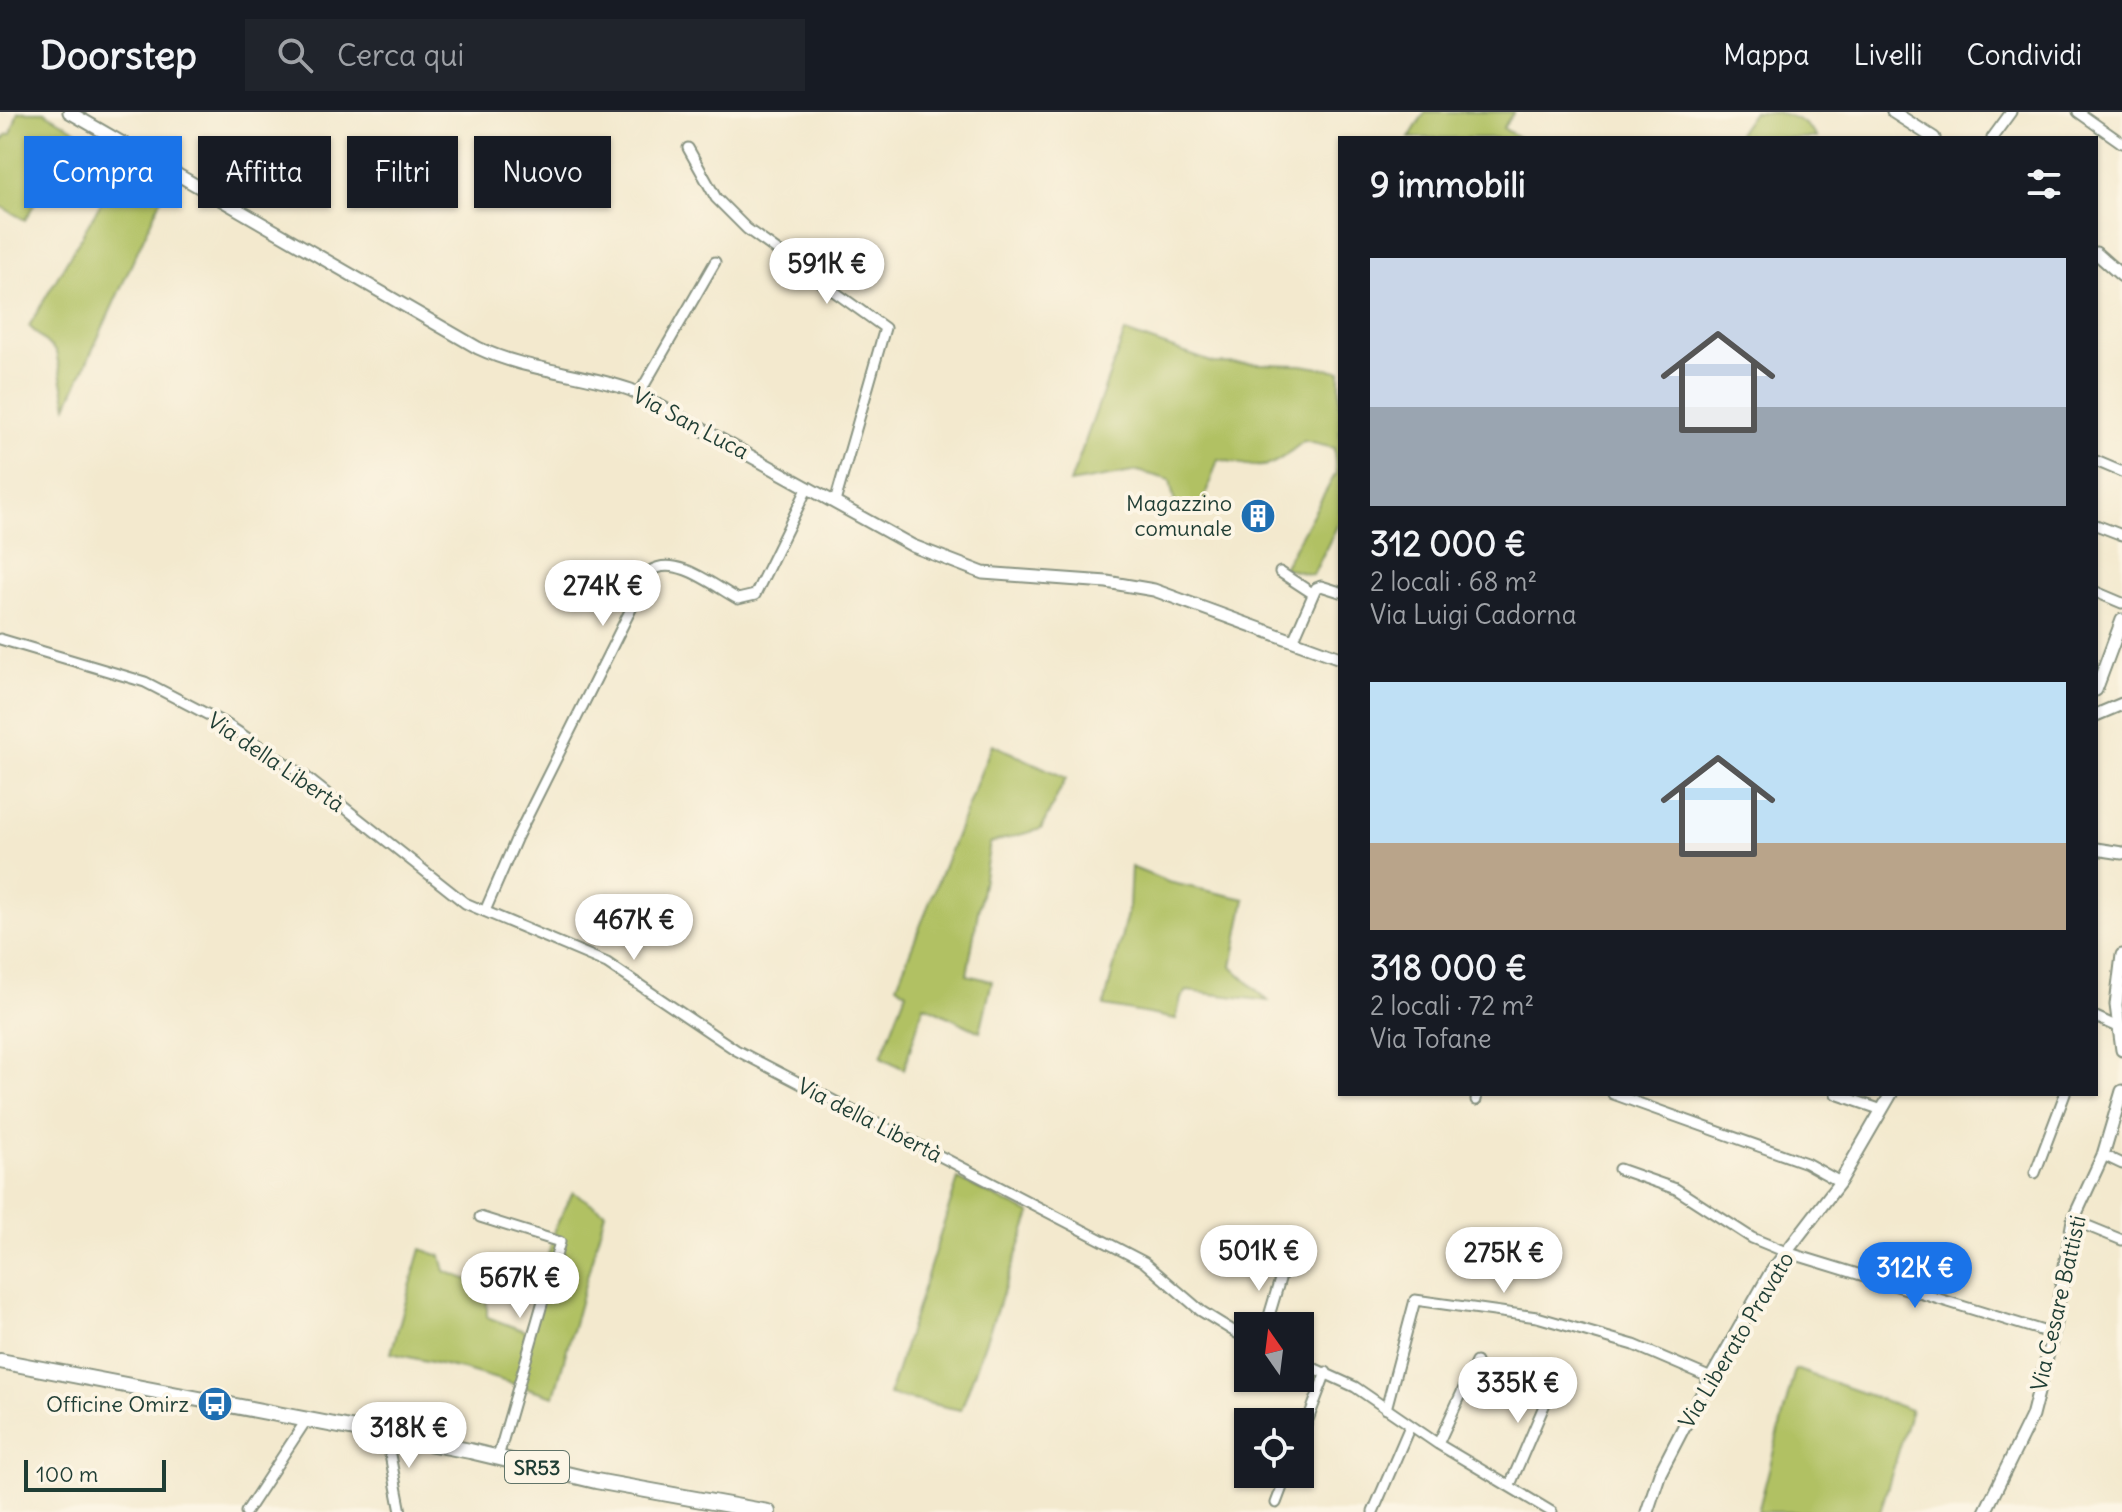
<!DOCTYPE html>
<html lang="it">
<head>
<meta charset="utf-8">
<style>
  :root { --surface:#171b24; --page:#20242c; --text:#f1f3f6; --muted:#9ea1a6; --line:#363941; --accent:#1a73e8 }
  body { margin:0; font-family:Delius,sans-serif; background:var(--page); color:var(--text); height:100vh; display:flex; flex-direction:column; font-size:30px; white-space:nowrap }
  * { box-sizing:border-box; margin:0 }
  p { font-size:26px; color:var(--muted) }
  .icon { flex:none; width:44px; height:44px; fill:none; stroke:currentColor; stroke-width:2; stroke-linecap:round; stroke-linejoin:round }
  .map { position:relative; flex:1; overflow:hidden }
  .details { position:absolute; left:1338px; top:24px; width:760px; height:960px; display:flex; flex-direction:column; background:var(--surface); border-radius:0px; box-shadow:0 2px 6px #0004 }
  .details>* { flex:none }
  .hud { position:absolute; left:24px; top:24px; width:760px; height:72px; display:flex; gap:16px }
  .needle { width:52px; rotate:346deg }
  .buttons { position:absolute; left:1234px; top:1200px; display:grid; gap:16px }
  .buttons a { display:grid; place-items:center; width:80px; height:80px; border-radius:0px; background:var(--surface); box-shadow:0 2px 6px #0004; font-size:40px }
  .scale { position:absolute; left:24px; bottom:20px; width:142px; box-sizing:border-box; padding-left:8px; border:4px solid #1f3d34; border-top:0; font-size:22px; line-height:28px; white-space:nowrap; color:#1f3d34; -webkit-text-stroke:6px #fcf5e5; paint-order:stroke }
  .price { position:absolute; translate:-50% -68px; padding:0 18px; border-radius:28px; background:#fff; color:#222; font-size:26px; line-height:52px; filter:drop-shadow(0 2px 4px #0008) }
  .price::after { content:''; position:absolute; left:50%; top:48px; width:24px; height:18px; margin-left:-12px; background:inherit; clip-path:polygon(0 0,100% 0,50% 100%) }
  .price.active { background:var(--accent); color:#fff }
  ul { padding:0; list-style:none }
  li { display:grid; align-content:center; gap:16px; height:424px; padding:0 32px }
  li span { display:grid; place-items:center; height:248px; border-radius:0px; color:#555 }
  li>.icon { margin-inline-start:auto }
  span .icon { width:144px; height:144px; fill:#fffc; stroke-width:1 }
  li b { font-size:34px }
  h2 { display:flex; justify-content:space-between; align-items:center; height:96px; padding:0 32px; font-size:34px }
  .pill { padding:0 28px; border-radius:0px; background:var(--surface); box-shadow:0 2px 6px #0004; font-size:28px; line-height:72px }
  .pill.active { background:var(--accent); color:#fff }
  header { display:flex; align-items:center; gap:48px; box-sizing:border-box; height:112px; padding:0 40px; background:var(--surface); border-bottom:2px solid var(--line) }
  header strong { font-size:38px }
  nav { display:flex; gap:44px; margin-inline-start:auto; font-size:28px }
  .search { width:560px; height:72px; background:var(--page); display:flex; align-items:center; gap:20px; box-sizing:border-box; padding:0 28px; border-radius:0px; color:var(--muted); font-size:30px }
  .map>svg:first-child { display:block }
</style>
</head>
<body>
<header>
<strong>Doorstep</strong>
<div class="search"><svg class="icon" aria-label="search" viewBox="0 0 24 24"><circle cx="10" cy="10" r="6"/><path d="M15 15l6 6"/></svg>Cerca qui</div>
<nav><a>Mappa</a><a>Livelli</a><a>Condividi</a></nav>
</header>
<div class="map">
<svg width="2122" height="1400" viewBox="0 0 2122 1400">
  <rect width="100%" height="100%" fill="#fcf5e5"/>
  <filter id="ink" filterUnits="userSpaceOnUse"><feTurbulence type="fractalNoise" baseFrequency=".0125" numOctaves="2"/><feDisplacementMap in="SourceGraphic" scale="16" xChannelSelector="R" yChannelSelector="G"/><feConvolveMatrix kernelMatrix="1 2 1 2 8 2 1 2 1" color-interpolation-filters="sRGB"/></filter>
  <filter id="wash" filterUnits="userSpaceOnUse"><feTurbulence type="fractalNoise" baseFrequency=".006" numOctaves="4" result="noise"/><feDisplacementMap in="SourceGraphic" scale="32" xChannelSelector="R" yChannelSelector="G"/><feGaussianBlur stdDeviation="1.8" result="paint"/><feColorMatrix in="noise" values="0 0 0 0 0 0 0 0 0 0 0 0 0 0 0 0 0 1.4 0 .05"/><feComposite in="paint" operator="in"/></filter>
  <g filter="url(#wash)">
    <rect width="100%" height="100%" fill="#f3e9ce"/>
    <path fill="#b1c164" stroke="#687f4c" stroke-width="2" d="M 18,0 L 44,0 L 77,19 L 25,108 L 0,94 L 0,33 L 6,23 L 11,22 Z
      M 1425,0 L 1514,0 L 1503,16 L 1520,26 L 1409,26 Z
      M 1753,0 C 1780,0 1801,1 1817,26 L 1735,26 Z
      M 126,48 L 168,72 L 67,294 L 56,240 L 29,214 Z
      M 1125,220 L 1214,251 L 1301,253 L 1340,259 L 1340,408 L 1313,463 L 1283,456 L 1336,361 L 1334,336 L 1304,329 C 1264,361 1267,357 1218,347 L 1200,400 L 1175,392 L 1170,368 L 1138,359 L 1070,371 Z
      M 992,632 L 1066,666 L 1041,717 L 990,731 L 967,863 L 992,869 L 980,920 L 924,893 L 904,957 L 881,945 L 906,880 L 897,873 Z
      M 1131,755 L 1168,770 L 1245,787 L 1232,855 L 1268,889 L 1187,879 L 1181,886 L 1176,907 L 1104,894 L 1129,794 Z
      M 958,1067 L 1031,1102 L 961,1298 L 889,1283 Z
      M 573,1080 L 605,1100 L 554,1284 L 466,1258 L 391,1241 L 421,1137 L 441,1144 L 445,1159 L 487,1175 L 487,1205 L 527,1220 L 556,1114 Z
      M 1795,1257 L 1911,1298 L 1880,1400 L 1758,1400 Z"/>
  </g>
  <g filter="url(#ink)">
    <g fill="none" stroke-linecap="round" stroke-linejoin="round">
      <defs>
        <path id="minor" d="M 2078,0 L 2122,31
          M 1992,26 L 2011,0
          M 688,36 L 716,86 L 747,117 L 885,216 L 835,390
          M 639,282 L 715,150
          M 2096,349 L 2122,360
          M 2096,413 L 2122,423
          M 1280,460 L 1312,481
          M 2096,480 L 2122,491
          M 0,527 L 145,570 L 226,612 L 306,665 L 465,791 L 607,851 L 736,938 L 1144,1150 L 1201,1199 L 1248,1228
          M 1293,529 L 1316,476 L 1321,474 L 1340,480
          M 485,799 L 517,725 L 650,459 C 676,442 714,474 738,487 L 755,483 L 808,375
          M 2096,905 L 2118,915
          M 1613,982 L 1806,1051 L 1840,1070
          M 1836,982 L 1882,998
          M 1476,988 L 1477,982
          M 2103,1043 L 2122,1052
          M 1619,1057 L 1676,1077 L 1752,1126 L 1786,1140 L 2053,1222
          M 2035,1061 L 2065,982
          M 480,1105 L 560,1130 L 498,1345
          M 2073,1108 L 2122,1128
          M 1266,1214 L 1283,1157
          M 1300,1250 L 1355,1275 L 1438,1332 L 1552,1400
          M 1386,1297 L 1415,1188 L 1537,1205 L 1634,1233 L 1711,1266
          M 386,1322 L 401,1400
          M 1300,1329 L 1326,1260
          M 1438,1332 L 1476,1250
          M 1510,1373 L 1556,1266
          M 1276,1391 L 1287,1362
          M 246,1400 L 307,1307
          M 1373,1400 L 1410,1314"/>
        <path id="tertiary" d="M 69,0 L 478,236 C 527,259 580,260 631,278 L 913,434 L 983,461 L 1107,470 L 1154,478 L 1340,546
          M 1893,0 L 1934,26
          M 2096,141 L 2122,164
          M 2096,578 L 2122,508
          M 2096,603 L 2122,592
          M 2096,737 L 2122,741
          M 2122,843 L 2116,893 L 2122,938
          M 1647,1400 L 1660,1361 L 1690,1303 L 1771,1160 L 1840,1070 L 1891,982
          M 1985,1400 L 2032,1304 L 2053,1222 L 2073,1108 L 2103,1043 L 2122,979"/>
        <path id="primary" d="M 0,1249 L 470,1339 L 596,1369 L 768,1400"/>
      </defs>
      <use href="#minor" stroke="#899381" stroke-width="13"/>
      <use href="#tertiary" stroke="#899381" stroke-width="15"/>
      <use href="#primary" stroke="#899381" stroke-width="18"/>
      <use href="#minor" stroke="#fff" stroke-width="9"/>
      <use href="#tertiary" stroke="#fff" stroke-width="11"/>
      <use href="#primary" stroke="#fff" stroke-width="14"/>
    </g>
  </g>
  <defs>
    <symbol id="building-disc" viewBox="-11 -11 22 22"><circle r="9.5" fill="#1f6fb2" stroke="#fcf5e5"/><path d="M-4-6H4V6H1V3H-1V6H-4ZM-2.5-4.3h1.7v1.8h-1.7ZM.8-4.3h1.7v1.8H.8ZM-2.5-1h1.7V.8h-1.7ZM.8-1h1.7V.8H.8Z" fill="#fff"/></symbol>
    <symbol id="bus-disc" viewBox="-11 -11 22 22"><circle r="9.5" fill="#1f6fb2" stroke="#fcf5e5"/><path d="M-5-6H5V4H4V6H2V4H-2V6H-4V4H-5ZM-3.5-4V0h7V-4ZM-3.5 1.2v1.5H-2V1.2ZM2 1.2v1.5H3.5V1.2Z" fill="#fff"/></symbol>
  </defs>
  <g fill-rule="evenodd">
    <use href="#building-disc" x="1238" y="384" width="40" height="40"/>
    <use href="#bus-disc" x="195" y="1272" width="40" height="40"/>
  </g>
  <g text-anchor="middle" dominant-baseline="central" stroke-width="8" stroke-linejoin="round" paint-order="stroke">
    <rect fill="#fcf5e5" stroke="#617469" stroke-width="2" x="505" y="1339" width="64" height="32" rx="6"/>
    <g font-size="20" font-weight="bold" fill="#1f3d34">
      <text x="537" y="1355">SR53</text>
    </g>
    <g font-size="22" fill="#1f3d34" stroke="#fcf5e5">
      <text transform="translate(691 311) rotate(28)">Via San Luca</text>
      <text transform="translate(276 650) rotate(34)">Via della Libertà</text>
      <text transform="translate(870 1008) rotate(27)">Via della Libertà</text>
      <text transform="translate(2058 1191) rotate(-77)">Via Cesare Battisti</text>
      <text transform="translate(1736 1228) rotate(-59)">Via Liberato Pravato</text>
    </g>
    <g font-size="22" fill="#1f3d34" stroke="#fcf5e5" text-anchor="end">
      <text x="1232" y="391">Magazzino<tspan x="1232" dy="25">comunale</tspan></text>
      <text x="189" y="1292">Officine Omirz</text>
    </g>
  </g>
</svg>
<div class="buttons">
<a><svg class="needle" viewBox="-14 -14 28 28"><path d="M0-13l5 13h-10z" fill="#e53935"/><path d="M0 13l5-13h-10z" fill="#9ea1a6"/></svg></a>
<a><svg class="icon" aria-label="locate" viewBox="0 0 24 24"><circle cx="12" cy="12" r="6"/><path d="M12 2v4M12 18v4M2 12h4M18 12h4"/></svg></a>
</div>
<div class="scale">100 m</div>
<b class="price" style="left:827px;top:194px">591K €</b>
<b class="price" style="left:603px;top:516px">274K €</b>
<b class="price" style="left:634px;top:850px">467K €</b>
<b class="price" style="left:1259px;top:1181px">501K €</b>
<b class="price" style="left:1504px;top:1183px">275K €</b>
<b class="price active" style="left:1915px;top:1198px">312K €</b>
<b class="price" style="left:520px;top:1208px">567K €</b>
<b class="price" style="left:1518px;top:1313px">335K €</b>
<b class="price" style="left:409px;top:1358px">318K €</b>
<div class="hud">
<a class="pill active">Compra</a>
<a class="pill">Affitta</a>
<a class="pill">Filtri</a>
<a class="pill">Nuovo</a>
</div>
<section class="details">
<h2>9 immobili<svg class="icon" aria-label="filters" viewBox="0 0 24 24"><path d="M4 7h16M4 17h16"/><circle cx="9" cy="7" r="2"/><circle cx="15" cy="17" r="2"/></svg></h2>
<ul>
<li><span style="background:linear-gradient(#c9d6e8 60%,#9aa5b1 0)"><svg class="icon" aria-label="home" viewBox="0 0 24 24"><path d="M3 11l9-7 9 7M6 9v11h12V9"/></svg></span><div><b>312 000 €</b><p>2 locali · 68 m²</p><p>Via Luigi Cadorna</p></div></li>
<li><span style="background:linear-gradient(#bfe0f5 65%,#b9a48a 0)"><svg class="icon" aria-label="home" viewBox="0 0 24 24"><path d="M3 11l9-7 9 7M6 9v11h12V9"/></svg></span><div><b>318 000 €</b><p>2 locali · 72 m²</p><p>Via Tofane</p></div></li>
</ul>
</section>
</div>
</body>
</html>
